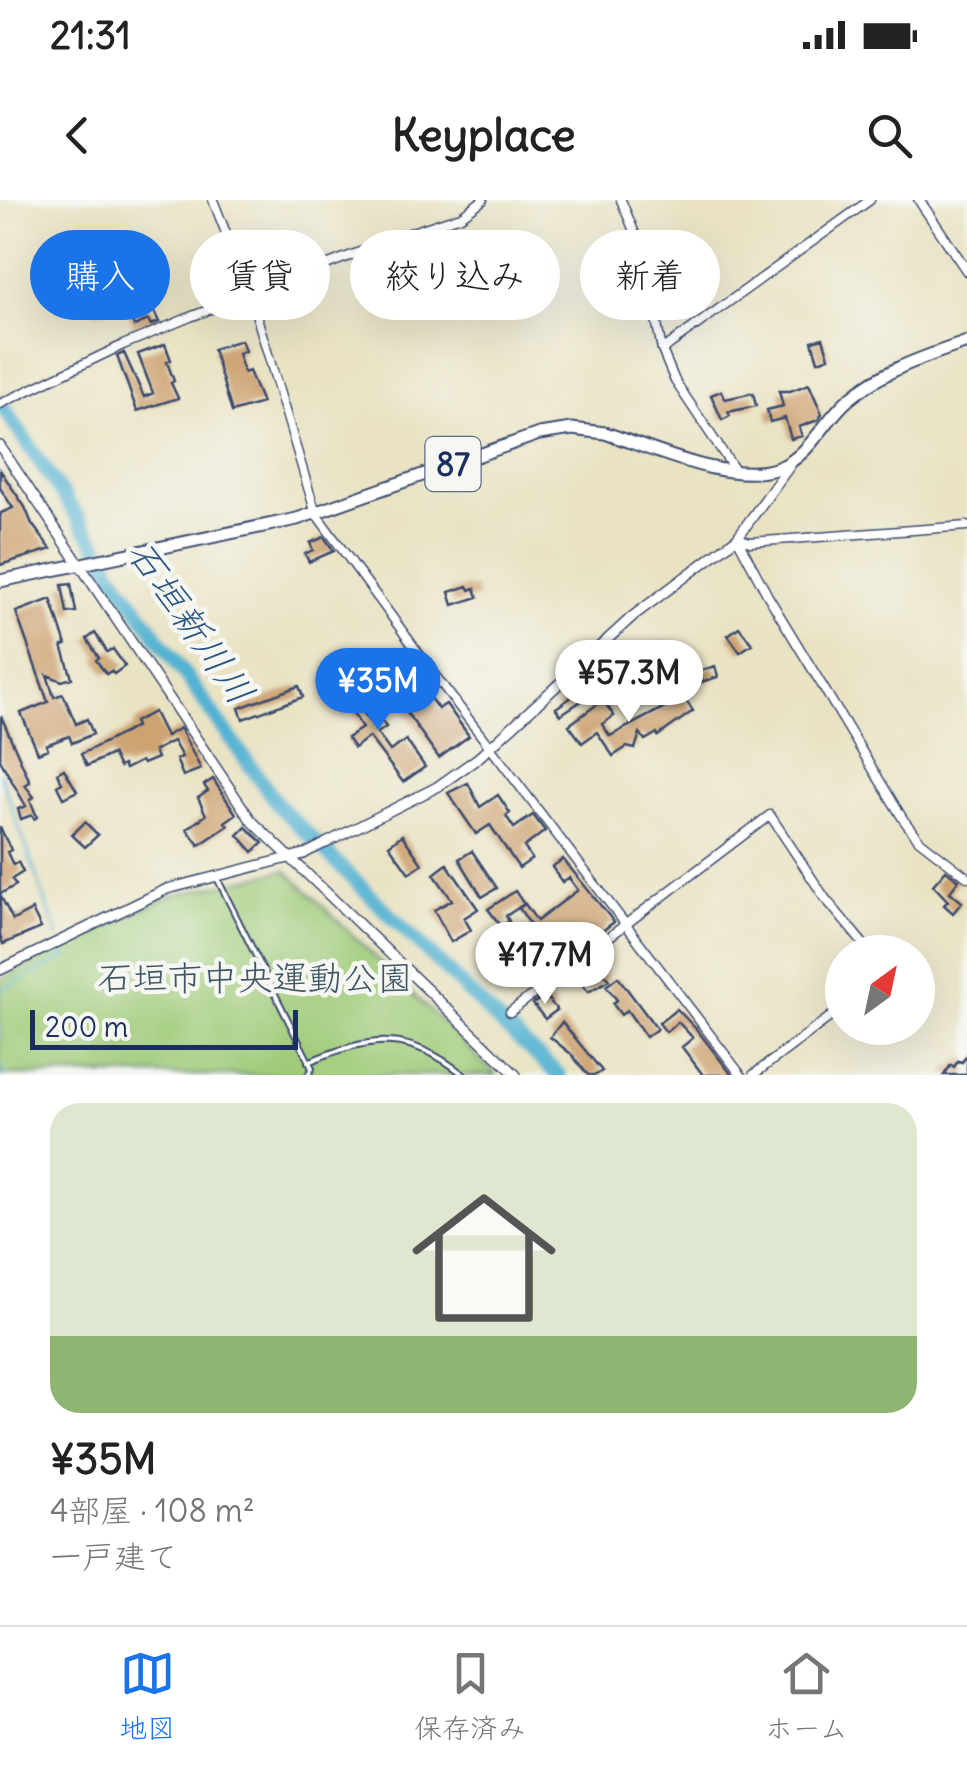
<!DOCTYPE html>
<html lang="ja">
<head>
<meta charset="utf-8">
<style>
  :root { --surface:#fff; --page:#f6f6f6; --text:#222; --muted:#767676; --line:#e0e0e0; --accent:#1a73e8 }
  body { margin:0; font-family:Delius,"Klee One",sans-serif; background:var(--page); color:var(--text); height:100vh; display:flex; flex-direction:column; font-size:38px; white-space:nowrap }
  * { box-sizing:border-box; margin:0 }
  p { font-size:32px; color:var(--muted) }
  .icon { flex:none; width:55px; height:55px; fill:none; stroke:currentColor; stroke-width:2; stroke-linecap:round; stroke-linejoin:round }
  .map { position:relative; height:875px; overflow:hidden }
  .sheet { display:flex; flex-direction:column; background:var(--surface); flex:1 }
  .sheet>* { flex:none }
  .top-card { position:absolute; left:30px; top:30px; width:908px; height:90px; display:flex; gap:20px }
  .needle { width:65px; rotate:33deg }
  .fabs { position:absolute; left:825px; top:735px; display:grid; gap:20px }
  .fabs a { display:grid; place-items:center; width:110px; height:110px; border-radius:50%; background:var(--surface); box-shadow:0 10px 40px #0002; font-size:50px }
  .scale { position:absolute; left:30px; bottom:25px; width:268px; box-sizing:border-box; padding-left:10px; border:5px solid #1b2f5e; border-top:0; font-size:28px; line-height:35px; white-space:nowrap; color:#1b2f5e; -webkit-text-stroke:8px #f6f6f2; paint-order:stroke }
  .price { position:absolute; translate:-50% -85px; padding:0 22px; border-radius:35px; background:#fff; color:#222; font-size:32px; line-height:65px; filter:drop-shadow(0 2px 5px #0008) }
  .price::after { content:''; position:absolute; left:50%; top:60px; width:30px; height:22px; margin-left:-15px; background:inherit; clip-path:polygon(0 0,100% 0,50% 100%) }
  .price.active { background:var(--accent); color:#fff }
  ul { padding:0; list-style:none }
  li { display:grid; align-content:center; gap:20px; height:530px; padding:0 50px }
  li+li { border-top:2px solid var(--line) }
  li span { display:grid; place-items:center; height:310px; border-radius:30px; color:#555 }
  li>.icon { margin-inline-start:auto }
  span .icon { width:180px; height:180px; fill:#fffc; stroke-width:1 }
  li b { font-size:42px }
  .chip { padding:0 35px; border-radius:45px; background:var(--surface); box-shadow:0 10px 40px #0002; font-size:35px; line-height:90px }
  .chip.active { background:var(--accent); color:#fff }
  .status { display:flex; justify-content:space-between; align-items:center; height:70px; padding:0 50px; background:var(--surface); direction:ltr }
  .status svg { height:28px; fill:currentColor }
  header { display:flex; justify-content:space-between; align-items:center; height:130px; padding:0 50px; background:var(--surface); font-size:45px; font-weight:700 }
  .tab-bar { display:flex; justify-content:space-around; align-items:center; height:140px; border-top:2px solid var(--line); background:var(--surface); font-size:28px; color:var(--muted) }
  .tab-bar a { display:grid; justify-items:center; gap:5px }
  .tab-bar .active { color:var(--accent) }
  .map>svg:first-child { display:block }
</style>
</head>
<body>
<div class="status"><b>21:31</b><svg viewBox="0 0 49 12"><path d="M0 12V9h3v3zM5 12V6h3v6zM10 12V3h3v9zM15 12V0h3v12zM26 1h20v11H26zM47 4h2v5h-2z"/></svg></div>
<header><svg class="icon" aria-label="back" viewBox="0 0 24 24"><path d="M15 5l-7 7 7 7"/></svg>Keyplace<svg class="icon" aria-label="search" viewBox="0 0 24 24"><circle cx="10" cy="10" r="6"/><path d="M15 15l6 6"/></svg></header>
<div class="map">
<svg width="967" height="875" viewBox="0 0 967 875">
  <rect width="100%" height="100%" fill="#f6f6f2"/>
  <filter id="ink" filterUnits="userSpaceOnUse"><feTurbulence type="fractalNoise" baseFrequency=".01" numOctaves="2"/><feDisplacementMap in="SourceGraphic" scale="20" xChannelSelector="R" yChannelSelector="G"/><feConvolveMatrix kernelMatrix="1 2 1 2 8 2 1 2 1" color-interpolation-filters="sRGB"/></filter>
  <filter id="wash" filterUnits="userSpaceOnUse"><feTurbulence type="fractalNoise" baseFrequency=".0048" numOctaves="4" result="noise"/><feDisplacementMap in="SourceGraphic" scale="40" xChannelSelector="R" yChannelSelector="G"/><feGaussianBlur stdDeviation="2.25" result="paint"/><feColorMatrix in="noise" values="0 0 0 0 0 0 0 0 0 0 0 0 0 0 0 0 0 1.4 0 .05"/><feComposite in="paint" operator="in"/></filter>
  <g filter="url(#wash)">
    <rect width="100%" height="100%" fill="#e9e3c3"/>
    <path fill="#9fcb78" stroke="#5d7d6b" stroke-width="2.5" d="M 286,670 L 496,875 L 0,875 L 0,780 L 170,696 Z"/>
    <g fill="none" stroke-linecap="round" stroke-linejoin="round">
      <path stroke="#53b2d1" stroke-width="2.5" d="M 0,574 L 58,736
        M 0,790 L 67,757 L 61,743
        M 0,866 L 6,875"/>
      <path stroke="#53b2d1" stroke-width="15" d="M 0,203 L 98,347 L 112,373 L 279,606 L 500,823 L 559,875"/>
    </g>
    <g id="blocks">
      <path fill="#cda372" d="M 136,81 L 144,94 L 95,113 L 92,98 Z
        M 150,103 L 159,122 L 151,125 L 148,120 L 134,126 L 128,113 Z
        M 823,138 L 829,157 L 818,161 L 812,141 Z
        M 241,140 L 245,151 L 238,153 L 244,173 L 249,171 L 262,203 L 232,212 L 213,149 Z
        M 165,144 L 171,160 L 167,162 L 174,181 L 171,183 L 178,198 L 137,211 L 117,156 L 124,153 L 144,197 L 153,193 L 138,154 Z
        M 809,184 L 822,214 L 818,220 L 799,227 L 802,236 L 791,239 L 785,218 L 770,222 L 767,210 L 783,206 L 779,191 L 790,191 Z
        M 721,191 L 725,199 L 753,193 L 756,206 L 728,212 L 730,216 L 722,220 L 711,195 Z
        M 0,270 L 25,307 L 32,324 L 51,349 L 0,365 L 0,317 L 1,313 L 13,308 L 0,288 Z
        M 324,337 L 334,351 L 309,362 L 305,354 L 313,350 L 310,343 Z
        M 71,384 L 76,412 L 67,413 L 62,385 Z
        M 468,386 L 470,390 L 475,388 L 478,397 L 453,405 L 449,392 Z
        M 51,399 L 66,445 L 62,446 L 72,478 L 62,481 L 47,475 L 54,497 L 63,494 L 76,524 L 87,519 L 93,534 L 72,543 L 69,536 L 46,545 L 48,549 L 38,553 L 21,513 L 48,502 L 16,412 Z
        M 739,427 L 752,444 L 740,452 L 728,435 Z
        M 95,433 L 107,452 L 113,449 L 125,466 L 114,474 L 111,471 L 106,474 L 96,460 L 99,458 L 87,439 Z
        M 675,446 L 683,457 L 660,477 L 663,481 L 654,489 L 651,485 L 626,504 L 614,487 L 599,497 L 595,492 L 560,515 L 556,508 L 605,473 L 599,464 L 622,449 L 640,474 Z
        M 387,447 L 409,479 L 421,470 L 431,484 L 424,489 L 438,509 L 446,504 L 469,536 L 439,558 L 369,460 L 377,448 Z
        M 715,466 L 718,477 L 698,483 L 695,472 Z
        M 360,467 L 361,474 L 347,475 L 354,497 L 368,520 L 377,514 L 386,527 L 377,533 L 390,551 L 406,540 L 425,567 L 403,582 L 369,537 L 354,548 L 347,538 L 362,528 L 343,496 L 338,468 Z
        M 299,486 L 303,497 L 243,519 L 239,508 Z
        M 681,493 L 693,511 L 658,536 L 657,533 L 645,540 L 640,533 L 635,549 L 627,547 L 613,556 L 597,532 L 582,543 L 569,525 L 603,500 L 614,516 L 602,524 L 610,536 L 674,502 L 672,499 Z
        M 154,512 L 166,536 L 180,528 L 201,569 L 183,576 L 176,559 L 182,557 L 173,541 L 154,551 L 157,558 L 143,564 L 141,561 L 125,569 L 123,565 L 119,567 L 112,554 L 87,566 L 81,554 L 126,532 L 136,526 L 134,522 Z
        M 1,516 L 30,582 L 25,585 L 34,597 L 30,600 L 37,617 L 34,619 L 32,615 L 21,619 L 18,609 L 26,606 L 0,560 Z
        M 64,569 L 77,591 L 63,598 L 57,586 L 62,583 L 57,573 Z
        M 213,579 L 236,614 L 225,622 L 228,626 L 199,645 L 187,629 L 206,615 L 198,598 L 208,591 L 204,585 Z
        M 468,583 L 480,607 L 498,595 L 510,613 L 506,616 L 514,628 L 533,615 L 545,631 L 524,647 L 532,659 L 519,668 L 490,625 L 476,634 L 448,593 Z
        M 85,622 L 98,635 L 85,647 L 72,635 Z
        M 0,627 L 11,650 L 7,652 L 13,665 L 18,662 L 23,672 L 12,679 L 16,685 L 0,694 Z
        M 246,627 L 263,643 L 253,652 L 238,635 Z
        M 402,635 L 422,664 L 409,673 L 389,645 Z
        M 472,651 L 497,688 L 482,697 L 459,659 Z
        M 563,659 L 614,722 L 580,748 L 576,744 L 559,756 L 545,735 L 541,737 L 538,733 L 532,736 L 528,729 L 532,727 L 519,708 L 525,704 L 537,721 L 578,690 L 569,678 L 562,682 L 552,667 Z
        M 447,664 L 478,709 L 464,718 L 471,730 L 451,742 L 434,710 L 452,700 L 434,674 Z
        M 946,670 L 959,680 L 950,692 L 962,702 L 953,713 L 944,705 L 948,701 L 933,685 Z
        M 515,691 L 524,704 L 506,716 L 509,721 L 501,726 L 488,709 Z
        M 0,695 L 13,720 L 32,710 L 41,728 L 3,744 L 0,736 Z
        M 508,741 L 524,759 L 533,753 L 548,769 L 538,777 L 524,760 L 509,773 L 514,777 L 507,784 L 494,773 L 498,769 L 492,765 L 497,750 Z
        M 601,770 L 609,780 L 588,792 L 582,784 Z
        M 618,777 L 657,829 L 646,837 L 627,810 L 621,815 L 613,804 L 617,800 L 606,786 Z
        M 545,795 L 557,810 L 545,819 L 533,804 Z
        M 677,809 L 697,830 L 732,875 L 703,875 L 682,847 L 693,838 L 678,822 L 666,832 L 659,823 Z
        M 562,822 L 602,871 L 596,875 L 588,875 L 571,854 L 550,837 Z
        M 967,855 L 967,875 L 944,875 L 951,865 L 954,867 L 958,861 L 962,862 Z"/>
    </g>
  </g>
  <g filter="url(#ink)">
    <use href="#blocks" fill-opacity="0" stroke="#3a4a6d" stroke-width="2.5"/>
    <g fill="none" stroke-linecap="round" stroke-linejoin="round">
      <defs>
        <path id="service" d="M 217,678 L 312,868 L 308,875
          M 308,862 C 371,836 408,830 464,875"/>
        <path id="minor" d="M 213,0 L 250,94 L 316,314 L 437,478 L 741,875
          M 621,0 L 643,53 L 662,150 L 675,181 L 736,272
          M 662,150 L 870,0
          M 0,204 L 123,145 L 190,117 L 415,31 L 461,16 L 483,0
          M 737,338 L 768,396 L 903,619 L 919,640 L 967,677
          M 738,338 L 750,342 L 967,326
          M 304,654 L 326,643
          M 510,812 L 770,615 L 825,698 L 870,752
          M 753,875 L 842,808"/>
        <path id="tertiary" d="M 919,0 L 967,71
          M 0,246 L 251,620 L 516,875
          M 326,643 L 437,587 L 478,558 L 633,416 L 737,338 L 791,264
          M 0,770 L 167,689 L 304,654"/>
        <path id="primary" d="M 0,381 L 297,319 L 539,234 L 572,229 L 605,233 C 651,248 730,285 778,268 C 809,257 825,219 849,199 C 885,169 924,157 967,142"/>
      </defs>
      <use href="#service" stroke="#3a4a6d" stroke-width="8"/>
      <use href="#minor" stroke="#3a4a6d" stroke-width="11"/>
      <use href="#tertiary" stroke="#3a4a6d" stroke-width="12"/>
      <use href="#primary" stroke="#3a4a6d" stroke-width="15"/>
      <use href="#service" stroke="#fff" stroke-width="4"/>
      <use href="#minor" stroke="#fff" stroke-width="8"/>
      <use href="#tertiary" stroke="#fff" stroke-width="9"/>
      <use href="#primary" stroke="#fff" stroke-width="11"/>
    </g>
  </g>
  <g text-anchor="middle" dominant-baseline="central" stroke-width="9" stroke-linejoin="round" paint-order="stroke">
    <rect fill="#f6f6f2" stroke="#5d6b8a" stroke-width="2.5" x="425.5" y="237" width="55" height="54" rx="8"/>
    <g font-size="32" font-weight="bold" fill="#1b2f5e">
      <text x="453" y="264">87</text>
    </g>
    <g font-size="35" fill="#3c5664" stroke="#f6f6f2">
      <text x="255" y="777">石垣市中央運動公園</text>
    </g>
    <g font-size="38" font-style="italic" fill="#2c5680" stroke="#f6f6f2">
      <text transform="translate(191 422) rotate(55)">石垣新川川</text>
    </g>
  </g>
</svg>
<div class="fabs">
<a><svg class="needle" viewBox="-14 -14 28 28"><path d="M0-13l5 13h-10z" fill="#e53935"/><path d="M0 13l5-13h-10z" fill="#767676"/></svg></a>
</div>
<div class="scale">200 m</div>
<b class="price" style="left:629px;top:525px">¥57.3M</b>
<b class="price active" style="left:378px;top:533px">¥35M</b>
<b class="price" style="left:545px;top:807px">¥17.7M</b>
<div class="top-card">
<a class="chip active">購入</a>
<a class="chip">賃貸</a>
<a class="chip">絞り込み</a>
<a class="chip">新着</a>
</div>
</div>
<section class="sheet">
<ul>
<li><span style="background:linear-gradient(#dfe7d0 75%,#8fb573 0)"><svg class="icon" aria-label="home" viewBox="0 0 24 24"><path d="M3 11l9-7 9 7M6 9v11h12V9"/></svg></span><div><b>¥35M</b><p>4部屋 · 108 m²</p><p>一戸建て</p></div></li>
</ul>
</section>
<nav class="tab-bar">
<a class="active"><svg class="icon" aria-label="map" viewBox="0 0 24 24"><path d="M3 6l6-2 6 2 6-2v14l-6 2-6-2-6 2zM9 4v14M15 6v14"/></svg>地図</a>
<a><svg class="icon" aria-label="saved" viewBox="0 0 24 24"><path d="M7 4h10v16l-5-4-5 4z"/></svg>保存済み</a>
<a><svg class="icon" aria-label="home" viewBox="0 0 24 24"><path d="M3 11l9-7 9 7M6 9v11h12V9"/></svg>ホーム</a>
</nav>
</body>
</html>
